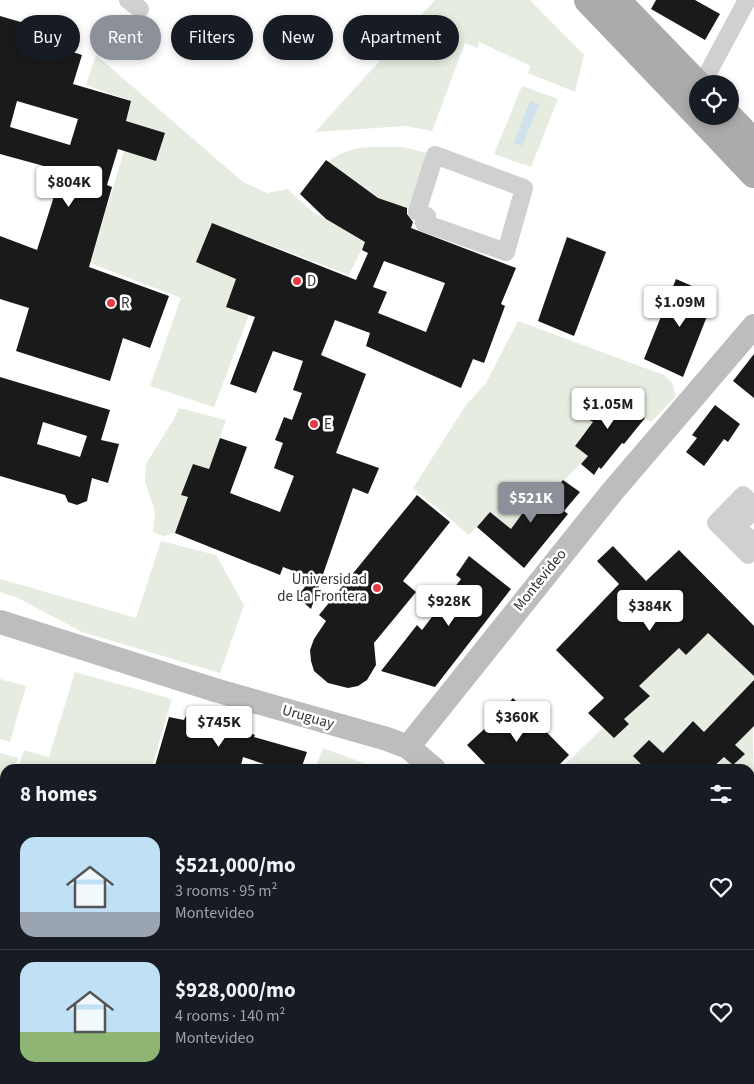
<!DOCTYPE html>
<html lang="en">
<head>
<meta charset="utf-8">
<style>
  :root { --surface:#171b24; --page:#242831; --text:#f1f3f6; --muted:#9ea1a6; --line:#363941; --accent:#8c9099 }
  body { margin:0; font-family:"Source Sans 3",sans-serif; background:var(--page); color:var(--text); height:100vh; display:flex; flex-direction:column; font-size:19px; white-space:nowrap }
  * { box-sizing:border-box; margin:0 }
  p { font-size:16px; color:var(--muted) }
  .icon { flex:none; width:28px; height:28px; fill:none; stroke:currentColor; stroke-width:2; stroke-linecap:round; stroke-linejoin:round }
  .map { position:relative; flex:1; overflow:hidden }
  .drawer { position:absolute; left:0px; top:764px; width:755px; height:321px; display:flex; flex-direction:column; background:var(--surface); border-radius:15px 15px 0 0; box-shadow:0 2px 8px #0003 }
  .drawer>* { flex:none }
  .guide { position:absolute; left:15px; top:15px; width:500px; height:45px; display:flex; gap:10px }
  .fabs { position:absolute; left:689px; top:75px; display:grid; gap:10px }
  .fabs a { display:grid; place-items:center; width:50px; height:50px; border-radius:50%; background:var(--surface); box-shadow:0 2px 8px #0003; font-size:25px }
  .price { position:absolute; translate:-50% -42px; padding:0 11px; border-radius:5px; background:#fff; color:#222; font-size:16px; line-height:32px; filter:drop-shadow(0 1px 2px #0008) }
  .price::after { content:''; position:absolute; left:50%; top:30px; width:15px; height:11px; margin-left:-8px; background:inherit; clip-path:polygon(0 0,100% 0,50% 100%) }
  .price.on { background:var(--accent); color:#fff }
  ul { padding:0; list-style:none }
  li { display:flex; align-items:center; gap:15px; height:125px; padding:0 20px }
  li+li { border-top:1px solid var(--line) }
  li span { display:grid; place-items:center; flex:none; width:140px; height:100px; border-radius:15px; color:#555 }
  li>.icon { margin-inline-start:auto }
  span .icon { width:60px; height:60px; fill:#fffc; stroke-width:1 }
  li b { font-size:21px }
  h2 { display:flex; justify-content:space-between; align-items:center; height:60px; padding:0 20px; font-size:21px }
  .tag { padding:0 18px; border-radius:22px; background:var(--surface); box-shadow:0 2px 8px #0003; font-size:18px; line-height:45px }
  .tag.on { background:var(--accent); color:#fff }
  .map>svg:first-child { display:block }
</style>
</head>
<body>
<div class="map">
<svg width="754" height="1084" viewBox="0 0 754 1084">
  <rect width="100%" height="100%" fill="#fff"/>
  <path fill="#e6ecdf" d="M 435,0 L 530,0 L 584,55 L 575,92 L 528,73 L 531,66 L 479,42 L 477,48 L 465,43 L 432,131 L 406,126 L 315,132 Z
    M 96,55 L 243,182 L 267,193 L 287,189 L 313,212 L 365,242 L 349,275 L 212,223 L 197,262 L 236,279 L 249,315 L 214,407 L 150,386 L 181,298 L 90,263 L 125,148 L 131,153 L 156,161 L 165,134 L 126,122 L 131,101 L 86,85 Z
    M 522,86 L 558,99 L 531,167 L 494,154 Z
    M 403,147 L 435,155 L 417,212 L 378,198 L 328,162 C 353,143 373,148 403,147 Z
    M 518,321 L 664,375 L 672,383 L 676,396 L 651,422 L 608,389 L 586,418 L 602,429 L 596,437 L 586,430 L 575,445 L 588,456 L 547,498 L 538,492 L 511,529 L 490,512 L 469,535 L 413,488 L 466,405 L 486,383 Z
    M 179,408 L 226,420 L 209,469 L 193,464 L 181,495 L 200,502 L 183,513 L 175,533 L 163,536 L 153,532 L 155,512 L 145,481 L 146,464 L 172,422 Z
    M 161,541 L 216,555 L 244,605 L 220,673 L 82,632 L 18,598 L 0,592 L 0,579 L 136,618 Z
    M 700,626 L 754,676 L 754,680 L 704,732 L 692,721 L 669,746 L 673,752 L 646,769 L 560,769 L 604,727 L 629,724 L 624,719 L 639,686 L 679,648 L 686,655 L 695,646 Z
    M 75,672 L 172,699 L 151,769 L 18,769 L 24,750 L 49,757 Z
    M 0,679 L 26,686 L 10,742 L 0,739 Z
    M 753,727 L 754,802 L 750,817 L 750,769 L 711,769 L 724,757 L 733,765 L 744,754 L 733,744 Z
    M 323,748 L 379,769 L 315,769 Z
    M 0,753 L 18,758 L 15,769 L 5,769 L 5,790 L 0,789 Z
    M 0,839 L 5,840 L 5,993 L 0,991 Z
    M 0,1061 L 5,1063 L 5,1080 L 57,1080 L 55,1084 L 0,1084 Z"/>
  <path fill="#cfe2ee" d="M 530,101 L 539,105 L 522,146 L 514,143 Z"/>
  <path fill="#1a1a1a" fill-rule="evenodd" d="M 656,0 L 695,0 L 720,14 L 705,40 L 651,9 Z
    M 0,16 L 38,27 L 35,40 L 82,55 L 73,84 L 131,101 L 126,121 L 165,133 L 156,161 L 118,149 L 107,185 L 112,187 L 89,267 L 169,296 L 150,348 L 123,338 L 110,381 L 16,351 L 29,308 L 0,299 L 0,236 L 37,250 L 62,171 L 0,154 ZM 17,101 L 78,119 L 70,145 L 10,127 Z
    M 326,160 L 378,198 L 407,208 L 407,214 L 413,222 L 411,228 L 516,268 L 501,304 L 505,306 L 484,363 L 473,359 L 461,388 L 366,346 L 370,333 L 335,320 L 321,355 L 366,374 L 336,453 L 379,468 L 368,494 L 353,488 L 311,609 L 297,597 L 312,578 L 283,567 L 280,575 L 175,533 L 188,497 L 181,495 L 193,464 L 209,469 L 220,438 L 247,447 L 230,493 L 280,512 L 294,476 L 274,468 L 283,443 L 275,440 L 284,417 L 292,420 L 302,393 L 293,390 L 303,361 L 273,351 L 256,393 L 230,384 L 255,317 L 226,307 L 236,279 L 196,262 L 212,223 L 356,280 L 368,253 L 362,250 L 365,242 L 326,219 L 300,194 ZM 384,261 L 445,283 L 426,332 L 378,313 L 387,292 L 373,287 Z
    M 567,237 L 606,252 L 574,336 L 538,321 Z
    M 676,279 L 715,296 L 683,377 L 644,359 Z
    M 754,354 L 754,398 L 733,381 Z
    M 0,377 L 110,410 L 101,440 L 119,444 L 108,483 L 92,478 L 87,501 L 77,505 L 68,502 L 65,495 L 0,476 ZM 43,422 L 87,436 L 80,457 L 37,444 Z
    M 608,389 L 645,418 L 624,444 L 622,443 L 601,469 L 599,467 L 594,475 L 581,464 L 588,456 L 575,446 L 593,422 L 586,418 Z
    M 715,405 L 740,424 L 728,442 L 724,439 L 704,466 L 686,452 L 697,438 L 692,435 Z
    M 563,480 L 580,492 L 564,511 L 568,514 L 524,568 L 477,527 L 490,512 L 511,529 L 538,492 L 547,498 Z
    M 417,495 L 450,522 L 403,581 L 416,592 L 374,643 L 376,665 L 367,680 L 358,686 L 348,688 L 328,683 L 314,671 L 311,661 L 310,650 L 314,639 L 326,621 L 319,615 Z
    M 613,546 L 646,581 L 679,550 L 754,626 L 754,676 L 708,633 L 686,655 L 679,648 L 639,686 L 650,696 L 624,719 L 629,724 L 614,738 L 588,713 L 604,698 L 556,650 L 619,584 L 597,561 Z
    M 469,556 L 511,589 L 435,687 L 381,671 L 417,625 L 422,630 L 461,579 L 456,575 Z
    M 754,680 L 754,726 L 735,745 L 745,754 L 733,765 L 724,757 L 711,769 L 646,769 L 633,756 L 649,740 L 663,753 L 693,721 L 704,732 Z
    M 513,698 L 569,755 L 555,769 L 490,769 L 467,745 L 495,719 Z
    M 186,716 L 204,722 L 205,718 L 220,722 L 218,726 L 240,732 L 241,730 L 255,735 L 254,737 L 307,752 L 301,769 L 279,769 L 243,757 L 240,769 L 154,769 L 169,717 L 184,720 Z"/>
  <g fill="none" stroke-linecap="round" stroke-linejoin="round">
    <path stroke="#d0d0d0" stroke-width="18" d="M 128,0 L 140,9
      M 702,84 L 747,0
      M 435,155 L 524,188 L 506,252 L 424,223 L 427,216 L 417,212 Z
      M 754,543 L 737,526 L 749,515 L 743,508 L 749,501 L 743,495 L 716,523 L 748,555 L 754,550"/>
    <path stroke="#bdbdbd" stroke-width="24" d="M 0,622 L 215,690 L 387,739 L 408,747 L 434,769
      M 408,747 L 612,492 L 754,326
      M 750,935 L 754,923
      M 750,963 L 754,950
      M 699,1084 L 701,1080"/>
    <path stroke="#ababab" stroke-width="28" d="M 588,0 L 698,115
      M 616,0 L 698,85
      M 699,116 L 754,174
      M 728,116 L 754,143"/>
  </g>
  <g fill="#e63946" stroke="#fff" stroke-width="2">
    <circle cx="297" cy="281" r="5"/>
    <circle cx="111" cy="303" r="5"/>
    <circle cx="314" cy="424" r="5"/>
    <circle cx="377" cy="588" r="5"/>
  </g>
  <g text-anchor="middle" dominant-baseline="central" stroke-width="5" stroke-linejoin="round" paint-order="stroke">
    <g font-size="15" fill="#333" stroke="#fff" text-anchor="start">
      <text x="307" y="281">D</text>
      <text x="121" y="303">R</text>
      <text x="324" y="424">E</text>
      <text x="367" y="579" text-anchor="end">Universidad<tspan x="367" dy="17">de La Frontera</tspan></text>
    </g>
    <g font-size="15" fill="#333" stroke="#fff">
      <text transform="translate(540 580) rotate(-51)">Montevideo</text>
      <text transform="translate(308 717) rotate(16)">Uruguay</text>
    </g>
  </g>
</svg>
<div class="fabs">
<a><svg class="icon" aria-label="locate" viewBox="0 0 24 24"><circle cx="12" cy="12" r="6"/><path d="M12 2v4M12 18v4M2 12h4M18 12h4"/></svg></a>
</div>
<b class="price" style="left:69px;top:208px">$804K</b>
<b class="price" style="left:680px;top:328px">$1.09M</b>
<b class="price" style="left:608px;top:430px">$1.05M</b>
<b class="price on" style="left:531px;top:524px">$521K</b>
<b class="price" style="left:449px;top:627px">$928K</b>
<b class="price" style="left:650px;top:632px">$384K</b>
<b class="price" style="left:517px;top:743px">$360K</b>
<b class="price" style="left:219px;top:748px">$745K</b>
<div class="guide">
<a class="tag">Buy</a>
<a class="tag on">Rent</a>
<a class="tag">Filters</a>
<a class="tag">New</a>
<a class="tag">Apartment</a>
</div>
<section class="drawer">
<h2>8 homes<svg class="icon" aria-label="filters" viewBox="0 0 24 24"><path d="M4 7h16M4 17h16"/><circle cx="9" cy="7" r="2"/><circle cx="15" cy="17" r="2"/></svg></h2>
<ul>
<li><span style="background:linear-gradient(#bfe0f5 75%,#9aa5b1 0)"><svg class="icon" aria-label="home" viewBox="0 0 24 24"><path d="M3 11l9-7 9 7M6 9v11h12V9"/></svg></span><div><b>$521,000/mo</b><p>3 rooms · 95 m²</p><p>Montevideo</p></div><svg class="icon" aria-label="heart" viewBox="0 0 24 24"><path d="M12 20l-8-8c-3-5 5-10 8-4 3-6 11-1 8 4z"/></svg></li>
<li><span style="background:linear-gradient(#bfe0f5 70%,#8fb573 0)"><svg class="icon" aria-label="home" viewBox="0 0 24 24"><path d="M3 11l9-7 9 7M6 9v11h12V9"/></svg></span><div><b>$928,000/mo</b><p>4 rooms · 140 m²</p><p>Montevideo</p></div><svg class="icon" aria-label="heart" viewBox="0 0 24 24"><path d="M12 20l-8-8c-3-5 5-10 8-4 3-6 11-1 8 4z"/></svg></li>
</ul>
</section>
</div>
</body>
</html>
